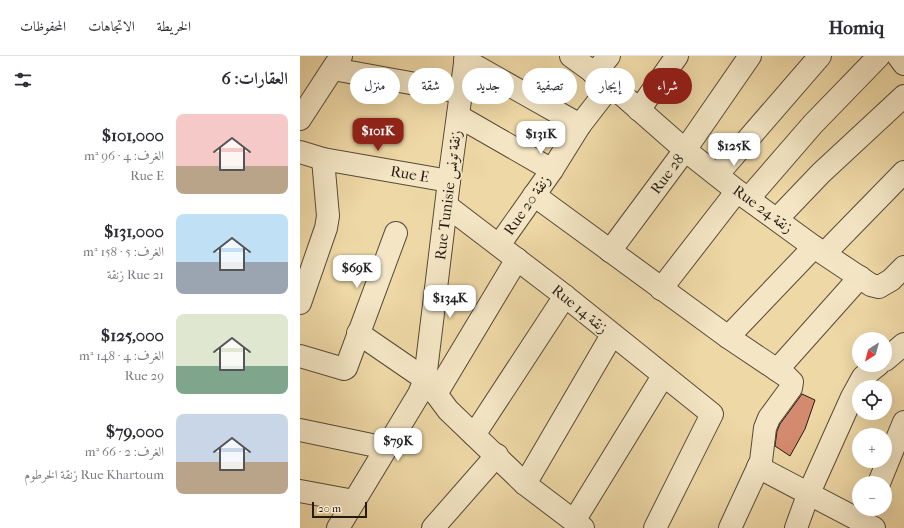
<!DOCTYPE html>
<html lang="ar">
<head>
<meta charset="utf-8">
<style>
  :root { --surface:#fff; --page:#f2f2f3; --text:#2b2b33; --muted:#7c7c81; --line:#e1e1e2; --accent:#8f2418 }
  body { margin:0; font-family:"IM FELL French Canon",Amiri,serif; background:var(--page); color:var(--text); direction:rtl; height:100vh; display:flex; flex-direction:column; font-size:15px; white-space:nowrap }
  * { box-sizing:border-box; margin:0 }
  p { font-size:13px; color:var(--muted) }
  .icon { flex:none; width:22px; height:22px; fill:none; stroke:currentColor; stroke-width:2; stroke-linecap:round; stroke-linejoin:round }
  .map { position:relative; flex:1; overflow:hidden; direction:ltr }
  .side { display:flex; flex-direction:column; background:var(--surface); width:300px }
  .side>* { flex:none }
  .guide { position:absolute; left:12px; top:12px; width:380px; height:36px; direction:rtl; display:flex; gap:8px }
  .needle { width:26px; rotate:216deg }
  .buttons { position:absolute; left:552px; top:276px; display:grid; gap:8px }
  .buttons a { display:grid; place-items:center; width:40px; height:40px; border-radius:50%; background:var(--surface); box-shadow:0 4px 16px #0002; font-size:20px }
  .scale { position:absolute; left:12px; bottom:10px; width:55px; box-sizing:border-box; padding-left:4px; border:2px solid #241c13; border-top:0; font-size:11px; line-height:14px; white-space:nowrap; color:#241c13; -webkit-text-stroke:3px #f4e6c5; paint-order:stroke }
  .price { position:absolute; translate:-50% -34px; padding:0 9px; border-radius:8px; background:#fff; color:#222; font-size:13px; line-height:26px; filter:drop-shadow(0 1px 2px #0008) }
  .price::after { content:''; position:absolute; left:50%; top:24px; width:12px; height:9px; margin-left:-6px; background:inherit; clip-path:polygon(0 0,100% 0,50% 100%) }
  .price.selected { background:var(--accent); color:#fff }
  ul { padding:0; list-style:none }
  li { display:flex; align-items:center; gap:12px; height:100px; padding:0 12px }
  li span { display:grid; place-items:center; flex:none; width:112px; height:80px; border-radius:8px; color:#555 }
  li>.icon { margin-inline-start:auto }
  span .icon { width:48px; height:48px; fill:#fffc; stroke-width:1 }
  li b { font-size:17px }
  h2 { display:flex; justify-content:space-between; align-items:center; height:48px; padding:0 12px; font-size:17px }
  .tag { padding:0 14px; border-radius:18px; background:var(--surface); box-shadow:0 4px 16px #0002; font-size:14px; line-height:36px }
  .tag.selected { background:var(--accent); color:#fff }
  header { display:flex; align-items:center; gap:24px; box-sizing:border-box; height:56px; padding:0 20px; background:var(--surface); border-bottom:1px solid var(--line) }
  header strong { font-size:19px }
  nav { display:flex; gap:22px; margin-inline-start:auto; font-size:14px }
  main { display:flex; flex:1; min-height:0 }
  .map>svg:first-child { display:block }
</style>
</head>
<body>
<header>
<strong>Homiq</strong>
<nav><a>الخريطة</a><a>الاتجاهات</a><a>المحفوظات</a></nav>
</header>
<main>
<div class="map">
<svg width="604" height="472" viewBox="0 0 604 472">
  <rect width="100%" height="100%" fill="#eed8a6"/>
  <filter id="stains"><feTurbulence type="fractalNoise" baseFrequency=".005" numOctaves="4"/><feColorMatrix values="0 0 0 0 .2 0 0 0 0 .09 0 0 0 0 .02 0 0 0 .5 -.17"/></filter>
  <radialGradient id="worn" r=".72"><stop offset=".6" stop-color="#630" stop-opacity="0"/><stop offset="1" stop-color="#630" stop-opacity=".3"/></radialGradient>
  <path fill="#d38a6e" stroke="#241c13" d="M 502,338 L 515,344 L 505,373 L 490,400 L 475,390 L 477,375 L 480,368 Z"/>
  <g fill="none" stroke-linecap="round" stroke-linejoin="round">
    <defs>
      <g id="minor">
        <path d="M 166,0 L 149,125 L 125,323 L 148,354 L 225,428 L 283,472"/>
        <path d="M 271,0 L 311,29 L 385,94 L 437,135 L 514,191 L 571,229 L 579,231 L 591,224 L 604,211"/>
        <path d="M 598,0 L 604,8"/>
        <path d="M 165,4 L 280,69"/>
        <path d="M 33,13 L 160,36"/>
        <path d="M 294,18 L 309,0"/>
        <path d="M 339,54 L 377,0"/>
        <path d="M 158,60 L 252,114"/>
        <path d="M 0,63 L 41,0"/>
        <path id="s1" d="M 0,96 L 23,103 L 149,125"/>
        <path d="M 417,119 L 520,0"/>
        <path d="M 234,139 L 428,281 L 486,320 L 492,326 L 491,332 L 469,362 L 465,372 L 461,405 L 430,472"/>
        <path d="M 448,143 L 513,68 L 579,0"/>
        <path d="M 147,150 L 265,240 L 412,358 L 355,472"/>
        <path d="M 477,163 L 521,117 L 604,40"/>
        <path d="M 199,189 L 252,114 L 280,69 L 311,29"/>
        <path id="s2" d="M 310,195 L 385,94 L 450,0"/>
        <path d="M 525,197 L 604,116"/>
        <path d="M 361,233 L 437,135"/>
        <path d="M 0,247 L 26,172 L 28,160 L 23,103"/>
        <path d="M 428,281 L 514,191"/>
        <path d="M 0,300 L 44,313 L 46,312 L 96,177"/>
        <path d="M 585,304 L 604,288"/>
        <path d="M 477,314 L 560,221"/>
        <path d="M 136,338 L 217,203"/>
        <path d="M 0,374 L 86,392"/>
        <path d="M 174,379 L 265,240"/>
        <path d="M 458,411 L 574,472"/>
        <path d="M 579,427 L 604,366"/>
        <path d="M 225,428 L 312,279"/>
        <path d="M 0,435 L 54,445"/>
        <path d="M 274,465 L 363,320"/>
        <path d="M 38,472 L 119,338 L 125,323 L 58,277"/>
        <path d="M 133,472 L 197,399"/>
        <path d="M 496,472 L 508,439 L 552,341 L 563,321 L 578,309"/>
      </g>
    </defs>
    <use href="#minor" stroke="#564b38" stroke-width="24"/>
    <use href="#minor" stroke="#f4e6c5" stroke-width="22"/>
  </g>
  <g text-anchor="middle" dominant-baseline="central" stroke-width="3.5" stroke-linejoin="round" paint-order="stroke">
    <g font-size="15" fill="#241c13" stroke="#f4e6c5">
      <text stroke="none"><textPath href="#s2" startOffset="96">Rue 28</textPath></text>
      <text stroke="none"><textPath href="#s1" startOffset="112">Rue E</textPath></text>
      <text transform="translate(148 139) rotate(-83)">Rue Tunisie زنقة تونس</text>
      <text transform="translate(227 149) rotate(-55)">Rue 20 زنقة</text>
      <text transform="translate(463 153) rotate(36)">Rue 24 زنقة</text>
      <text transform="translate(280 253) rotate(39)">Rue 14 زنقة</text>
    </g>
  </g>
  <rect width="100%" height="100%" filter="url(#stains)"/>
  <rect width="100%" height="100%" fill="url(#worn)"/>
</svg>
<div class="buttons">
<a><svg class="needle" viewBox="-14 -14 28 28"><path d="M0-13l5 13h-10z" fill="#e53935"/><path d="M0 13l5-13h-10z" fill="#7c7c81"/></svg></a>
<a><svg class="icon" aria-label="locate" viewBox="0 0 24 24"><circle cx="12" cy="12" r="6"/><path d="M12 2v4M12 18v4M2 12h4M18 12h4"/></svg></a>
<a>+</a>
<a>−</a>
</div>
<div class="scale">20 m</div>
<b class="price selected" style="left:78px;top:96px">$101K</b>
<b class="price" style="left:241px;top:99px">$131K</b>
<b class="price" style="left:434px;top:111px">$125K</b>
<b class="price" style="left:57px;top:233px">$69K</b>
<b class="price" style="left:150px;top:263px">$134K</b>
<b class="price" style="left:98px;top:406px">$79K</b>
<div class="guide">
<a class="tag selected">شراء</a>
<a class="tag">إيجار</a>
<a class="tag">تصفية</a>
<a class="tag">جديد</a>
<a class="tag">شقة</a>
<a class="tag">منزل</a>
</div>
</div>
<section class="side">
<h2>العقارات: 6<svg class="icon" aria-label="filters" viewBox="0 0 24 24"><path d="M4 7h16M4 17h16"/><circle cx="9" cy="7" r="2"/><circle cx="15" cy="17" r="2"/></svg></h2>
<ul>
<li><span style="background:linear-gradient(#f6c9c9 65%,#b9a48a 0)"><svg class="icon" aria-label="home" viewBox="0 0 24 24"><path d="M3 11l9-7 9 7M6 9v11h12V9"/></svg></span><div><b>$101,000</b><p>الغرف: 4 · 96 m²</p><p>Rue E</p></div></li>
<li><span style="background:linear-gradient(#bfe0f5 60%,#9aa5b1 0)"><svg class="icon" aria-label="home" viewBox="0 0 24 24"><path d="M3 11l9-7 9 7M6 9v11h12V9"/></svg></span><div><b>$131,000</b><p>الغرف: 5 · 158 m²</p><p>Rue 21 زنقة</p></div></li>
<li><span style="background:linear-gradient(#dfe7d0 65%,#7fa58c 0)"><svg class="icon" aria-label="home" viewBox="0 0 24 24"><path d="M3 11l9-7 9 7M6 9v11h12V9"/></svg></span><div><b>$125,000</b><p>الغرف: 4 · 148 m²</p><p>Rue 29</p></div></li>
<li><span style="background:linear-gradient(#c9d6e8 60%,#b9a48a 0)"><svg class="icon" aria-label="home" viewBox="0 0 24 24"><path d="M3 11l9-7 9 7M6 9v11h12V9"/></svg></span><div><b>$79,000</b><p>الغرف: 2 · 66 m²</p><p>Rue Khartoum زنقة الخرطوم</p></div></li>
</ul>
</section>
</main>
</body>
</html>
